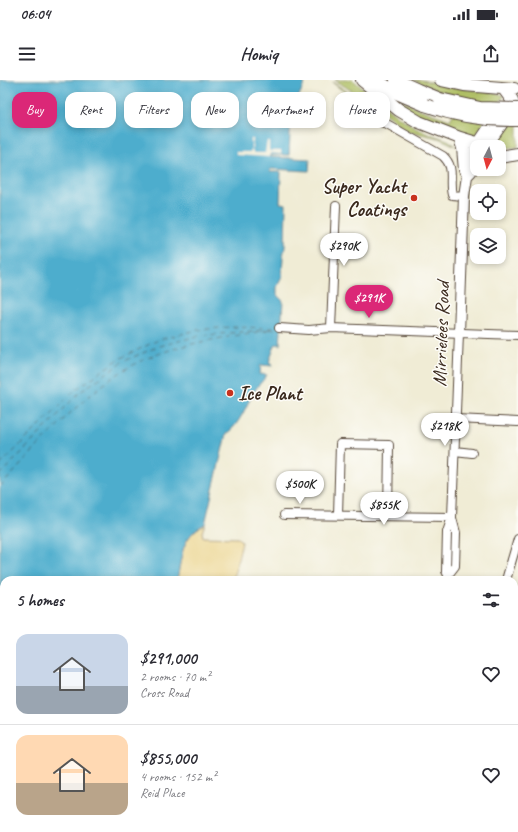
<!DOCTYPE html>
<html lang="en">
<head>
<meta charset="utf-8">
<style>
  :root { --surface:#fff; --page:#f2f2f3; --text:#2b2b33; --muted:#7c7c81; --line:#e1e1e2; --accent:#db2777 }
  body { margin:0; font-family:Caveat,sans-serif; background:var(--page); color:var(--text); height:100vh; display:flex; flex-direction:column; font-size:15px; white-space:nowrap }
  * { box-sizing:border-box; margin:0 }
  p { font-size:13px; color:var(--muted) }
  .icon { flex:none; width:22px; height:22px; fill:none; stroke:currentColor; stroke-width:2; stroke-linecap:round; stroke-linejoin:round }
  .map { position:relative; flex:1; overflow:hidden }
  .sheet { position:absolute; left:0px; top:496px; width:518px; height:256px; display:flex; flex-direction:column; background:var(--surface); border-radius:12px 12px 0 0; box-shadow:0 2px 6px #0003 }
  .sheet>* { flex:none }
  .guide { position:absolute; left:12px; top:12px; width:494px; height:36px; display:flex; gap:8px }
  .needle { width:26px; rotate:186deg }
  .buttons { position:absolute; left:470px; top:60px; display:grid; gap:8px }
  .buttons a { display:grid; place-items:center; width:36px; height:36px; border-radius:8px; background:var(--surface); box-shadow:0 2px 6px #0003; font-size:20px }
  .price { position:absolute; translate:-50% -34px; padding:0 9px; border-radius:14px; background:#fff; color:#222; font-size:13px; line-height:26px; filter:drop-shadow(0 1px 2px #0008) }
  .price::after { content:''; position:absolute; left:50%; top:24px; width:12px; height:9px; margin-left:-6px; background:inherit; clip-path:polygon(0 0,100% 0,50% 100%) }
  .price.selected { background:var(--accent); color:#fff }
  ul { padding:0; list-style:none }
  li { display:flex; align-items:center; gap:12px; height:100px; padding:0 16px }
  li+li { border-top:1px solid var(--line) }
  li span { display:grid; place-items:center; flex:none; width:112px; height:80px; border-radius:12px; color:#555 }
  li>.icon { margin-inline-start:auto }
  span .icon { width:48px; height:48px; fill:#fffc; stroke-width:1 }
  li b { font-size:17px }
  h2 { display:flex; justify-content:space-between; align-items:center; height:48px; padding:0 16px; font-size:17px }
  .tag { padding:0 14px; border-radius:12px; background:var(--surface); box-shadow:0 2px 6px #0003; font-size:14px; line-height:36px }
  .tag.selected { background:var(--accent); color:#fff }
  .status { display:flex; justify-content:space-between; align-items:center; height:28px; padding:0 20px; background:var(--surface); direction:ltr }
  .status svg { height:11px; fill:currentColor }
  header { display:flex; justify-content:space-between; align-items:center; height:52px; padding:0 16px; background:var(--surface); font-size:18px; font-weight:800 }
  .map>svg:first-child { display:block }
</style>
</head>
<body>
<div class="status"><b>06:04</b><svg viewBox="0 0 49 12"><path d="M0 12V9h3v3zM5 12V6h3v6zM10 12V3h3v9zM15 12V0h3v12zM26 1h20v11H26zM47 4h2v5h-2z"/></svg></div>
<header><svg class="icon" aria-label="menu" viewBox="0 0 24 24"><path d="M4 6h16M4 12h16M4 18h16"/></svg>Homiq<svg class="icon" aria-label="share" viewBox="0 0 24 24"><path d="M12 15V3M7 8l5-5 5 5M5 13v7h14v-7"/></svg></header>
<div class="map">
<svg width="518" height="752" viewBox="0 0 518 752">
  <rect width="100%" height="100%" fill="#fdfcf7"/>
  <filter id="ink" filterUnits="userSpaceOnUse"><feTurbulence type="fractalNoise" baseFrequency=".025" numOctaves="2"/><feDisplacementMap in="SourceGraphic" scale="8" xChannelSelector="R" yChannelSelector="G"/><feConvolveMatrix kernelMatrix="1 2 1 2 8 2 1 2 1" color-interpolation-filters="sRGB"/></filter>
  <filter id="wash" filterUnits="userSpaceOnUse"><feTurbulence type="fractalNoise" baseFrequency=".012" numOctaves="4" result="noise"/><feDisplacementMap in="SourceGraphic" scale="16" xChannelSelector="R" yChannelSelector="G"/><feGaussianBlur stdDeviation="0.9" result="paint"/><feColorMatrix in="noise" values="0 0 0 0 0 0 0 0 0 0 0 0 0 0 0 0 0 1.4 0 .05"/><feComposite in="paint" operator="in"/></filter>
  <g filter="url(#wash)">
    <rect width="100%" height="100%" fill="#f0ecd5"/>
    <path fill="#acbc5f" stroke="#74733e" d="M 335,0 L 353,0 L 399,37 L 415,47 L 430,54 L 448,60 L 456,66 L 438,58 L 408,51 L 379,29 Z
      M 413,0 L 422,0 L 452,7 L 500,14 L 504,16 L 475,55 L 472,56 L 422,40 L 380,9 L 419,29 L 450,40 L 462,17 L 436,10 Z
      M 332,2 L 377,30 L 384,36 L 381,39 L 369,32 Z
      M 518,35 L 518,67 L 506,68 L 494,65 Z"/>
    <path fill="#eeda9e" stroke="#94825e" d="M 205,444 L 202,452 L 203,457 L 238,458 L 242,462 L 233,500 L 177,500 C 182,476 181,456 205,444 Z"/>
    <path fill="#4eadcd" stroke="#446c76" d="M 0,0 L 306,0 L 291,34 L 289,75 L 271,75 L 271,77 L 310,79 L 309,91 L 270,89 L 270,92 L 281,92 L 280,123 L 286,124 L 285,167 L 283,176 L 282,197 L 277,207 L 277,215 L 283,221 L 280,265 L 277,264 L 275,265 L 269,282 L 272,284 L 273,286 L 261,285 L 260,294 L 267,295 C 263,301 257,306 254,312 C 245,327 241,343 226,354 L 205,444 C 181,456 182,476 177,500 L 4,500 L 4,748 L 87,748 L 86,752 L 0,752 Z"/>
    <path fill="#f0ecd5" d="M 251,59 L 253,59 L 252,71 L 254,73 L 265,73 L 267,61 L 269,61 L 269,69 L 270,71 L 281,71 L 281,74 L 271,73 L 269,77 L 236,75 L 236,72 L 251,72 Z"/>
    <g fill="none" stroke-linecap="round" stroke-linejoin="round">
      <path stroke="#435e64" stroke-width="1" stroke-dasharray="5 4" stroke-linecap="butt" d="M 0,385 L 75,310 L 119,279 L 158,260 L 197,250 L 231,247 L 275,248
        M 0,395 L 80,312 L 122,282 L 159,266 L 198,256 L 273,249
        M 0,407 C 38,367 78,318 126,289 C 170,263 225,258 275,249"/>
    </g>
  </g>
  <g filter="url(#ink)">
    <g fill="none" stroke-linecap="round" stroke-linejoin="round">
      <defs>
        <path id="minor" d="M 360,37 L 387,44 L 443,76 C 456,88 448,100 452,115 L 464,116
          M 279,248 L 309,250 L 331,248 L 518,255
          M 331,248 L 336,126
          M 456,339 L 518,342
          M 455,371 L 472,373
          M 284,435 L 452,437
          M 338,435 L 340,364 L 389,365 L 388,436
          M 448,495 L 455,486 L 456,453 L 452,438
          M 448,500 L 448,495 L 446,491 L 447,452 L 452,437 L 459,253
          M 506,500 L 518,459
          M 511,748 L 511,752
          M 105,752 L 106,748
          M 247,752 L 248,748
          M 370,752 L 371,748
          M 395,752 L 396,748"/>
        <path id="major" d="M 486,67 L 508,36
          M 467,96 L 471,92 L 477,81
          M 459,253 L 464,116 L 467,96 L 465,90 L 468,80 L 474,69 L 497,35"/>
        <path id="highway" d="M 362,0 L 399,30 L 419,42 L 460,58 L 490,67
          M 376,0 L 399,14 L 425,25
          M 396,0 L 418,10 L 440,19
          M 441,0 L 464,5 L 514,9
          M 504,9 L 512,20 L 514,28
          M 460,58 L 463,68 L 465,90
          M 499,77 L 518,74"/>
      </defs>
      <use href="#minor" stroke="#564739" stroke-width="10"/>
      <use href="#major" stroke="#564739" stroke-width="12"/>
      <use href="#highway" stroke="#564739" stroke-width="14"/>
      <use href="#minor" stroke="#fff" stroke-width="8"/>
      <use href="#major" stroke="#fff" stroke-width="10"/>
      <use href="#highway" stroke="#fff" stroke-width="12"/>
      <defs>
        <path id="highway-bridge" d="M 440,19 L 480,28 L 518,29
          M 425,25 C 456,36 485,41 518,40"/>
      </defs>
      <use href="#highway-bridge" stroke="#564739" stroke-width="14" stroke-linecap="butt"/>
      <use href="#highway-bridge" stroke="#fff" stroke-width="12"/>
    </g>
  </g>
  <g fill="#c8321e" stroke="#fdfcf7" stroke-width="1.5">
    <circle cx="414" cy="118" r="4"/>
    <circle cx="230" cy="313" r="4"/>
  </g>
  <g text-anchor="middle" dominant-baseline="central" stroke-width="3" stroke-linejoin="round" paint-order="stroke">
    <g font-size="20" font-weight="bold" fill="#3b2a1e" stroke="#fdfcf7" text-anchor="end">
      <text x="406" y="106">Super Yacht<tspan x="406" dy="23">Coatings</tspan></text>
      <text x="238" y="313" text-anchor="start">Ice Plant</text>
    </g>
    <g font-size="20" fill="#3b2a1e" stroke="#fdfcf7">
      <text transform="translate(441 254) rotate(-88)">Mirrielees Road</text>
    </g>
  </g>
</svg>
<div class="buttons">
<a><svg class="needle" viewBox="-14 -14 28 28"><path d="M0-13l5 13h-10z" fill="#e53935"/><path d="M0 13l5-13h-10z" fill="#7c7c81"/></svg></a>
<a><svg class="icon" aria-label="locate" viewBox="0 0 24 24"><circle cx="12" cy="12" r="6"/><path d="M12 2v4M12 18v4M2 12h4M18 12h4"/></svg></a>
<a><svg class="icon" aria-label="layers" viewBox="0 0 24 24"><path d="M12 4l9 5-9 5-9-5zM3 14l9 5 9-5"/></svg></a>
</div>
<b class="price" style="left:344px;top:187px">$290K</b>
<b class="price selected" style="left:369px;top:239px">$291K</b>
<b class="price" style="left:445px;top:367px">$218K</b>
<b class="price" style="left:300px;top:425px">$500K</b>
<b class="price" style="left:384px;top:446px">$855K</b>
<div class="guide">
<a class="tag selected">Buy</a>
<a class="tag">Rent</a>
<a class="tag">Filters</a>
<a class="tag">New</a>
<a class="tag">Apartment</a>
<a class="tag">House</a>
</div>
<section class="sheet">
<h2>5 homes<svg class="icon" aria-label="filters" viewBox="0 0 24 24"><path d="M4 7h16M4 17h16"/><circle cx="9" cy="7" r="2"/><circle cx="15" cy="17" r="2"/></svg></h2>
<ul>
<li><span style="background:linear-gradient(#c9d6e8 65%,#9aa5b1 0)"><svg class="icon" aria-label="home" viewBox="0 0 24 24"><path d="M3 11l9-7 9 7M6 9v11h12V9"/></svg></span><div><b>$291,000</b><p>2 rooms · 70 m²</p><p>Cross Road</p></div><svg class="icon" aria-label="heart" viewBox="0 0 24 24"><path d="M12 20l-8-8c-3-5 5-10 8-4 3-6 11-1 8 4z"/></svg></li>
<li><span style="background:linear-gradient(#ffd9b3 60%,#b9a48a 0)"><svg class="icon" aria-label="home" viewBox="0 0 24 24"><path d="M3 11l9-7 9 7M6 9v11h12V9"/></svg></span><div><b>$855,000</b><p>4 rooms · 152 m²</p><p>Reid Place</p></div><svg class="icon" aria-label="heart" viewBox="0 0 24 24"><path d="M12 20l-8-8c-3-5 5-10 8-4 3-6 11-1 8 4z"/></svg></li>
</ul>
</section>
</div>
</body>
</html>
